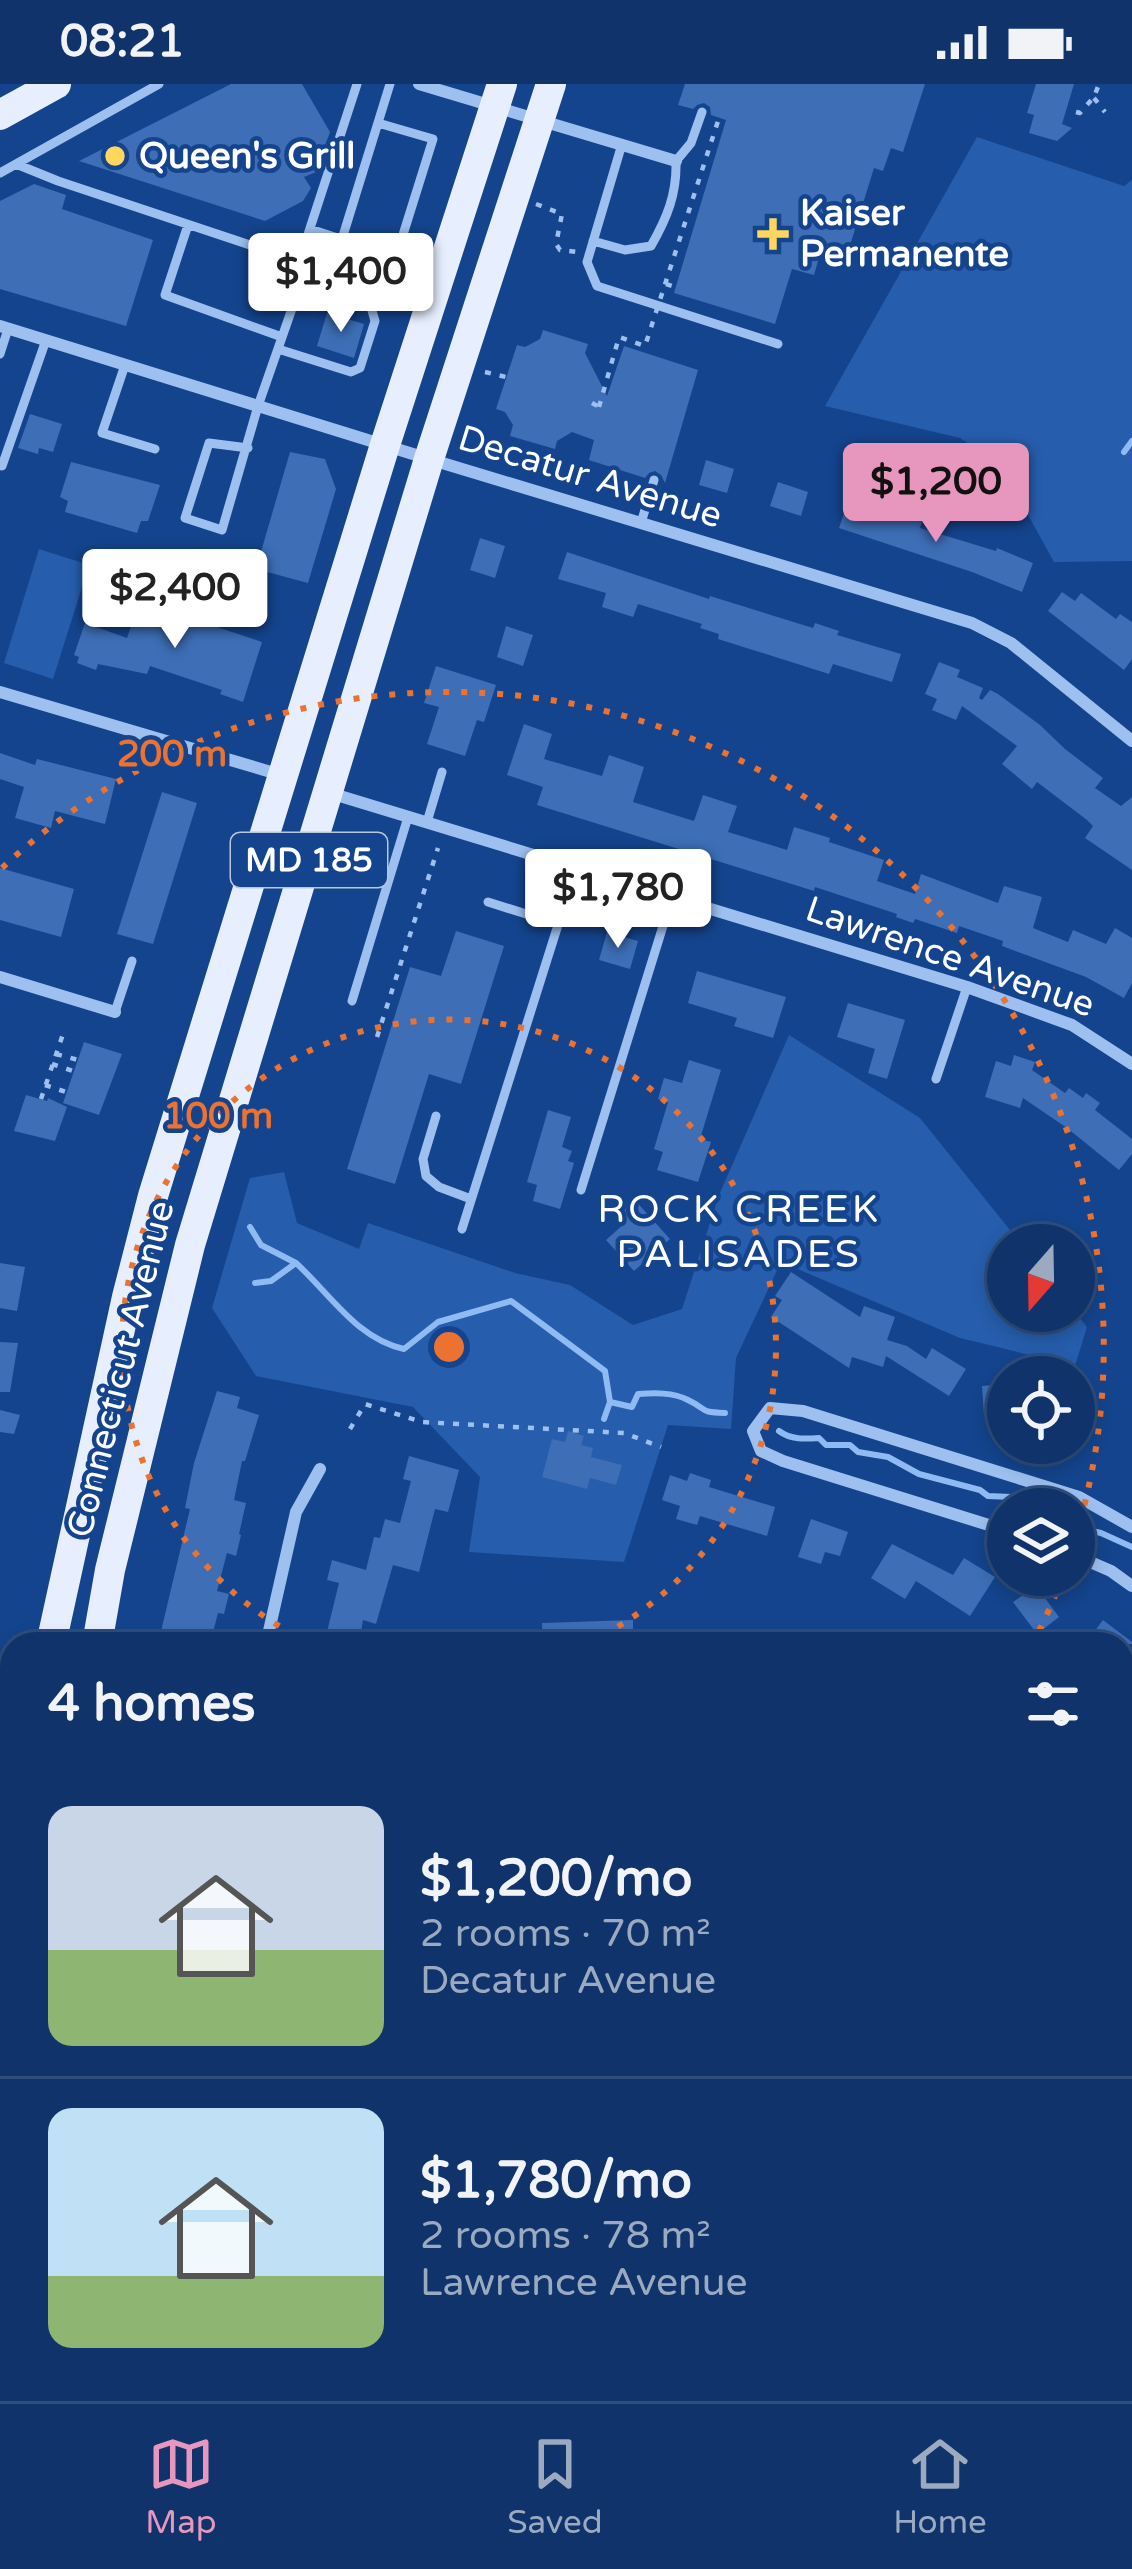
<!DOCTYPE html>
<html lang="en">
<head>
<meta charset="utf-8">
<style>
  :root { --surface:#0f336a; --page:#1d3f72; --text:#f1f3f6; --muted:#9baac1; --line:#2f4e7e; --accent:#e797bd }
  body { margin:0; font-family:"Varela Round",sans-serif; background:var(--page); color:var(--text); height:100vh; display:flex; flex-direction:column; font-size:45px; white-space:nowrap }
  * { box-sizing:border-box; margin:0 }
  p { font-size:39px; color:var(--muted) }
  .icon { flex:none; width:66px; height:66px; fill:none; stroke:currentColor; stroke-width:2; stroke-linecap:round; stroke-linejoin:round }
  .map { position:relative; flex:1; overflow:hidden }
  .drawer { position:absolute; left:0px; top:1548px; width:1134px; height:771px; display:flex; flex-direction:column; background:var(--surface); border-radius:36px 36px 0 0; box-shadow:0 6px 18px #0003,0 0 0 3px var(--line) }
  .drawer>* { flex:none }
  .needle { width:78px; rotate:200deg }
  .fabs { position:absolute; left:987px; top:1140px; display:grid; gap:24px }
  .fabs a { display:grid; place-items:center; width:108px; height:108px; border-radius:50%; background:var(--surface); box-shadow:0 6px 18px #0003,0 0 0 3px var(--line); font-size:60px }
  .price { position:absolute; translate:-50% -102px; padding:0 27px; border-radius:12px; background:#fff; color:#222; font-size:39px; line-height:78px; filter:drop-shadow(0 3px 6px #0008) }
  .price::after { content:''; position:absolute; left:50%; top:72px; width:36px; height:27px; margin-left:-18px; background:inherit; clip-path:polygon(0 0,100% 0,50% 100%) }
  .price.current { background:var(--accent); color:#111 }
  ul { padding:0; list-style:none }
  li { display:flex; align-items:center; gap:36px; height:300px; padding:0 48px }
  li+li { border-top:3px solid var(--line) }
  li span { display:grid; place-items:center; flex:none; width:336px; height:240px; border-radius:24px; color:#555 }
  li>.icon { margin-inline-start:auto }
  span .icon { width:144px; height:144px; fill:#fffc; stroke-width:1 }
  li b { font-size:51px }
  h2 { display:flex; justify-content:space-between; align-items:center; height:144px; padding:0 48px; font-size:51px }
  .status { display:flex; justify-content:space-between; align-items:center; height:84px; padding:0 60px; background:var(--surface); direction:ltr }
  .status svg { height:33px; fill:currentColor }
  .dock { display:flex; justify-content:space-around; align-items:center; height:168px; border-top:3px solid var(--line); background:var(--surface); font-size:33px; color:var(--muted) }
  .dock a { display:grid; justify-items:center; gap:6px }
  .dock .current { color:var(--accent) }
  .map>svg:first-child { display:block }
</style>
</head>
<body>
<div class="status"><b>08:21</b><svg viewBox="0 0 49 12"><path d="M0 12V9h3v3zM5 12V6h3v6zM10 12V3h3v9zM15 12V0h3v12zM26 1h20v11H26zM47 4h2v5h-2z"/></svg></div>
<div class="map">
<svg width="1132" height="2317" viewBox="0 0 1132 2317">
  <rect width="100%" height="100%" fill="#14448d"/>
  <path fill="#265dac" d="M 977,53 L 1124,102 L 1132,96 L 1132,477 L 1054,478 L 1001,382 L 960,354 L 825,322 Z
    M 39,465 L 89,481 L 53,595 L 4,579 Z
    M 789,951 L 920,1034 L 1022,1161 L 1008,1161 L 1008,1227 L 1074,1227 L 1087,1243 L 1075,1282 L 960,1254 L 781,1178 L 736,1274 L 731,1345 L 668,1341 L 624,1478 L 469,1468 L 480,1393 L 413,1323 L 256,1292 L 212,1224 L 250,1094 L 284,1088 L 297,1139 L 359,1165 L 368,1139 L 515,1189 L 570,1201 L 633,1241 L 682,1225 L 719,1111 Z"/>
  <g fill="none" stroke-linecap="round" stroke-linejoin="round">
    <path stroke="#8fbaf3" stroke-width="6" d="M 1124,368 L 1132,357
      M 250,1143 L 261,1161 L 296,1179
      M 255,1199 L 271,1197 L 296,1179 C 330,1210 357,1255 404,1265 L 438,1238 L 511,1217 L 605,1287 L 610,1318
      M 604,1335 L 610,1318 L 632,1323 L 638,1310 C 654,1309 673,1308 688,1316 C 709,1326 698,1328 725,1329
      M 779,1347 C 791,1356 805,1355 819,1354 L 826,1361 L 850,1361 L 858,1368 L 888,1373 L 919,1390 L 980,1406 L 988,1412 L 1011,1413 L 1021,1424 L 1033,1421 L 1043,1425
      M 1074,1443 L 1101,1449 L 1132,1463"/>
  </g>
  <path fill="#3d6eb6" d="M 231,0 L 302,0 L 330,48 L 316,88 L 304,93 L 311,104 L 303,117 L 265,137 L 79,77 Z
    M 685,0 L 925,0 L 903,68 L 891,64 L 883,87 L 874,84 L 847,171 L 822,163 L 814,191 L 792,185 L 775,240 L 674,209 L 726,36 L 711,31 L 710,23 L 704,19 L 697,21 L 693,25 L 678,21 Z
    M 1036,0 L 1074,0 L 1062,40 L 1072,44 L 1057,57 L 1029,49 L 1034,31 L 1027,29 Z
    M 34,100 L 66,111 L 62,125 L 153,156 L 126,242 L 0,205 L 0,117 Z
    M 327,229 L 364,240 L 354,274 L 317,262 Z
    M 543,246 L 588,260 L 585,269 L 607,312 L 624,262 L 698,286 L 665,399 L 661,391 L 655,387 L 649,389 L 645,394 L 589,376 L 594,356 L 572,348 L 557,357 L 555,365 L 510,352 L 513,341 L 505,328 L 496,325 L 517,261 L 525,263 L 540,255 Z
    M 30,330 L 62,340 L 53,368 L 39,364 L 38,370 L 18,364 Z
    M 290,368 L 325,375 L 336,405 L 308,499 L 256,485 Z
    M 706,376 L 734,385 L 727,409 L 699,401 Z
    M 71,378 L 160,401 L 148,437 L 141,437 L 137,449 L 65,428 L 68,417 L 60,413 Z
    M 778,398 L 808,408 L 801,432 L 770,422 Z
    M 848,418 L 892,432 L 895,424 L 924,432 L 920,444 L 996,467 L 997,464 L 1033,479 L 1022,508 L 972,488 L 839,444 Z
    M 480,454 L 505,462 L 495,494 L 470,486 Z
    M 567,468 L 709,515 L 710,512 L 813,544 L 815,539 L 839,547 L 837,551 L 901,570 L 892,598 L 833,580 L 829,590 L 718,555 L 719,550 L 700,544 L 702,540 L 638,520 L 633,533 L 602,523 L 606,509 L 558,495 Z
    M 1062,508 L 1075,517 L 1081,509 L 1116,535 L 1120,530 L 1132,538 L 1132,575 L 1124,586 L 1048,527 Z
    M 137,525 L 178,538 L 182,527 L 215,539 L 214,542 L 262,558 L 243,618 L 220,610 L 222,606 L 150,582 L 147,590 L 98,580 L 96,586 L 77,579 L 79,573 L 74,571 L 85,539 L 127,554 Z
    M 506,542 L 533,551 L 523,582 L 497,573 Z
    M 939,578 L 960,586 L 957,593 L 983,604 L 979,614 L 982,616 L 990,606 L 998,610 L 1040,641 L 1065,665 L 1103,694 L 1095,704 L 1121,722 L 1132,713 L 1132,786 L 1085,754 L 1093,742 L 1087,736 L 1037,698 L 1032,705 L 1002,680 L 1017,662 L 962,622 L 956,636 L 932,626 L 937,615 L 925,610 Z
    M 436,582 L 496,601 L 484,638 L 477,636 L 465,672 L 427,660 L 439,623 L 424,619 Z
    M 524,640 L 552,650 L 544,675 L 602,692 L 609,671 L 644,683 L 633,718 L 694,737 L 703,711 L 737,722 L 728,748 L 787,766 L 794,743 L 830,754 L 829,758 L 884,776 L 877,797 L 915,810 L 921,790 L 998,819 L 1004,802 L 1042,813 L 1033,844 L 1068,858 L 1073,846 L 1106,860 L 1115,844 L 1132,854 L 1132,899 L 1124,914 L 1086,893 L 1002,862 L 1003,857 L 959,842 L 957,849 L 915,835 L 913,839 L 896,833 L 897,830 L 815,803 L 814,807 L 537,721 L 543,703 L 507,691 Z
    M 0,669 L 35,681 L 37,675 L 116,695 L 105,740 L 55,727 L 51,744 L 15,734 L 24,703 L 0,695 Z
    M 162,708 L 197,719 L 153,860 L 117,850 Z
    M 0,784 L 74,805 L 61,853 L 0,836 Z
    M 456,847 L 504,862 L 461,1000 L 429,990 L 395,1100 L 347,1085 L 410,883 L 441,892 Z
    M 607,848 L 638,857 L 630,885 L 599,876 Z
    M 697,887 L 786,913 L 773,954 L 734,942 L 737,934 L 688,919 Z
    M 848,919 L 905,936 L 887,995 L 868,989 L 875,965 L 837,953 Z
    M 84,958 L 122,970 L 99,1031 L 63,1019 Z
    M 1014,971 L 1035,978 L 1032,986 L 1065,1009 L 1069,1004 L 1083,1014 L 1086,1009 L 1100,1019 L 1095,1026 L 1132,1055 L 1132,1070 L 1119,1086 L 1067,1044 L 1023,1014 L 1020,1024 L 985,1013 L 996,977 L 1011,982 Z
    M 689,976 L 721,986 L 700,1055 L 711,1058 L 698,1098 L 657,1086 L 663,1068 L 654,1065 L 668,1018 L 658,1015 L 664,994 L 682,999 Z
    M 26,1011 L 47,1017 L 48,1014 L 67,1023 L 55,1057 L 14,1047 Z
    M 548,1026 L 571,1033 L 562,1063 L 572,1067 L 568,1077 L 574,1079 L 560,1125 L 533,1117 L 537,1101 L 527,1098 Z
    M 633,1114 L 670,1155 L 634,1187 L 606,1156 L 625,1139 L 616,1129 Z
    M 0,1179 L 25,1183 L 17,1227 L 0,1224 Z
    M 791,1188 L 860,1233 L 864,1222 L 895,1233 L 887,1256 L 907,1262 L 926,1275 L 932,1264 L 966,1285 L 949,1312 L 886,1272 L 883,1283 L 852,1273 L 849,1284 L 771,1233 L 782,1216 L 775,1212 Z
    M 0,1258 L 18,1259 L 10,1308 L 0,1308 Z
    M 1008,1300 L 1008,1330 L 984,1331 L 982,1302 Z
    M 217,1307 L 240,1313 L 237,1324 L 259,1331 L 245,1377 L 242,1377 L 234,1416 L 246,1419 L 239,1450 L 241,1451 L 236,1472 L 227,1469 L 217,1507 L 229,1510 L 224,1530 L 218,1529 L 210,1560 L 158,1560 L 190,1425 L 185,1424 L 194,1379 Z
    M 0,1326 L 20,1331 L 14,1350 L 0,1348 Z
    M 568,1347 L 584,1352 L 581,1361 L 593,1364 L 591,1373 L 622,1381 L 616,1401 L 590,1394 L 587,1405 L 542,1393 L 552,1355 L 565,1358 Z
    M 409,1372 L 459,1386 L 448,1428 L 435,1425 L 419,1488 L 393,1481 L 376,1540 L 363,1536 L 359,1560 L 324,1560 L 339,1499 L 327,1496 L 332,1476 L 366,1486 L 374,1453 L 380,1454 L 385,1435 L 400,1439 L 411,1397 L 403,1395 Z
    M 690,1389 L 711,1396 L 709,1403 L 775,1423 L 767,1452 L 700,1432 L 697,1441 L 676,1435 L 680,1422 L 662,1416 L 670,1391 L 687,1397 Z
    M 811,1435 L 848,1448 L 840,1472 L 825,1468 L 821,1480 L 798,1473 Z
    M 892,1460 L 953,1491 L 964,1474 L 995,1493 L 970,1532 L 916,1497 L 905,1515 L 871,1494 Z
    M 1036,1502 L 1059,1533 L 1037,1550 L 1013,1518 Z
    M 633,1536 L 633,1560 L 543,1560 L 542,1539 Z
    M 1103,1536 L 1132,1558 L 1132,1560 L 1085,1560 Z"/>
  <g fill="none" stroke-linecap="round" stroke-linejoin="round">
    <path stroke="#9dc0f0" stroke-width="4.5" stroke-dasharray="6 9" stroke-linecap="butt" d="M 1094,14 L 1105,28
      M 1076,28 L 1080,29 L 1094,13 L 1099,0
      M 536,120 L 562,130 L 556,160 L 560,166 L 577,168
      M 666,200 L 675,203
      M 485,288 L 506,293
      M 592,319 L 603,325
      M 377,953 L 438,764
      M 56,970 L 78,976
      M 52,980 L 73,987
      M 45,1001 L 66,1008
      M 41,1015 L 64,947
      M 350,1345 L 365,1320 L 422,1338 L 624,1349 L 661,1363"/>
    <path stroke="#9dc0f0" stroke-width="9" d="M 622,60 L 587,178 L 597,202 L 778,260
      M 16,80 L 58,97 L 364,199 L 375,237 L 360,284 L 351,288 L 278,265
      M 0,89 L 159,0
      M 188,141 L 165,211 L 282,253
      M 310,145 L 396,173 L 433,55 L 378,39
      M 342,155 L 390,0
      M 593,157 L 625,166 L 651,162 C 667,134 677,110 676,77 L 691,59 L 702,28
      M 0,270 L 8,245
      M 125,281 L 102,349 L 155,365
      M 248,364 L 209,359 L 185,434 L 222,446 L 258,322 L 295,216 L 299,178 L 357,0
      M 2,382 L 46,256
      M 641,439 L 654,396
      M 427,738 L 442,688
      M 488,818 L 558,840
      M 352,917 L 408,733
      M 115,928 L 132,877
      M 936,995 L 967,903
      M 436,1032 L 423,1075 L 426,1092 L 439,1103 L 471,1115
      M 581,1106 L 672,813
      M 462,1145 L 576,784
      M 315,2307 L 343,2317
      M 74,2317 L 74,2307
      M 185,2317 L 188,2307
      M 529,2317 L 533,2307"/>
    <path stroke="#9dc0f0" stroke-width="12" d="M 419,0 L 676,77
      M 0,242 L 429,375 L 972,539 L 1011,559 L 1132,657
      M 0,608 L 281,691
      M 330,709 L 967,903 L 1072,941 L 1132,980
      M 0,893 L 115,928
      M 1008,1447 L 783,1377 L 761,1367 L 753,1347 L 770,1324 L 803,1327 L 1079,1413 L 1132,1443
      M 1074,1471 L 1111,1487 L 1132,1502
      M 266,1560 L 296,1428 L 320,1385
      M 1122,2040 L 1132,2044
      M 794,2317 L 798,2307"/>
    <path stroke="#9dc0f0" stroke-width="21" d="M 564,2307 L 590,2317"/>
    <path stroke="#e7efff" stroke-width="30" d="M 0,31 L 56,0
      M 51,1560 L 127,1213 L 153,1112 L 385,361 L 502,0
      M 97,1560 L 110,1486 L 190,1161 L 429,375 L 551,0
      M 0,1844 L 12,1762
      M 0,2160 L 12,2088"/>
    <path stroke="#9dc0f0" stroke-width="4.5" stroke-dasharray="6 9" stroke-linecap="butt" d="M 599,323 L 619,253 L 645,262 L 719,34"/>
  </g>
  <g fill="none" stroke="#eb7230" stroke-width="6" stroke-dasharray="6 12">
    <path d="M311 1559A327 327 0 1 1 587 1559"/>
    <path d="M1063 1492A655 655 0 0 1 1035 1555M2 784A655 655 0 0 1 1075 1455"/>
  </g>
  <g fill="#ffd75d" stroke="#14448d" stroke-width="4.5">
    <circle cx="115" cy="72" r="12"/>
    <path d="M767 132h12v12h12v12h-12v12h-12v-12h-12v-12h12z"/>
  </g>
  <g text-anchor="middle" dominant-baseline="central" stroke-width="9" stroke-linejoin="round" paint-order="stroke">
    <rect fill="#14448d" stroke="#b8c7dd" stroke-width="3" x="231" y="749" width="156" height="54" rx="9"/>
    <g font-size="33" font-weight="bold" fill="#fff">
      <text x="309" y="776">MD 185</text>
    </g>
    <g font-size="36" font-weight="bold" fill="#fff" stroke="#14448d" text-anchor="start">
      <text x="139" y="72">Queen's Grill</text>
      <text x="800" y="129">Kaiser<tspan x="800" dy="41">Permanente</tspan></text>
    </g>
    <g font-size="36" fill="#fff" stroke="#14448d">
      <text transform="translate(590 393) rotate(17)">Decatur Avenue</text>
      <text transform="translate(950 873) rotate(19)">Lawrence Avenue</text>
      <text transform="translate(121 1285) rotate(-76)">Connecticut Avenue</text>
    </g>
    <g font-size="39" letter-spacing="3" fill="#fff" stroke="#14448d">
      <text x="739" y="1125">ROCK CREEK<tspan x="739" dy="45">PALISADES</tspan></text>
    </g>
  </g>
  <circle cx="449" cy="1263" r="18" fill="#eb7230" stroke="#14448d" stroke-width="6"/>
  <g font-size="36" text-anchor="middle" font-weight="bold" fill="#eb7230" stroke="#14448d" stroke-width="9" stroke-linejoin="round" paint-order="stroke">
    <text x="172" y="682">200 m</text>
    <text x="218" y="1044">100 m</text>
  </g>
</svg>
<div class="fabs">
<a><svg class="needle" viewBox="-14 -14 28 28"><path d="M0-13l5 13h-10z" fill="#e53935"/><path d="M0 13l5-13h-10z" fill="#9baac1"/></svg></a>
<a><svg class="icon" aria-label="locate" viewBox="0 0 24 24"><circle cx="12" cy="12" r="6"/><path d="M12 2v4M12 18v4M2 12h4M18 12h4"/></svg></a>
<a><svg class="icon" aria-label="layers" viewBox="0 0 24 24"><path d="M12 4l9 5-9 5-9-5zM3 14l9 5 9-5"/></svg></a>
</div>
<b class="price" style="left:341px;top:251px">$1,400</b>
<b class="price current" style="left:936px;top:461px">$1,200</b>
<b class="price" style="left:175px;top:567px">$2,400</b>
<b class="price" style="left:618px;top:867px">$1,780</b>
<section class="drawer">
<h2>4 homes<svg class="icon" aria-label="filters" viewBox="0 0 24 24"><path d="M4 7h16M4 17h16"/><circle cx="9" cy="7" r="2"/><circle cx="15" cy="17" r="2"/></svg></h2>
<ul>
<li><span style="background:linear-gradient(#c9d6e8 60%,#8fb573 0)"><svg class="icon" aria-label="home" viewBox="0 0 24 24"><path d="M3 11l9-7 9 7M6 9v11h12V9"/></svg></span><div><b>$1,200/mo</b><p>2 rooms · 70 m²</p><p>Decatur Avenue</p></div></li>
<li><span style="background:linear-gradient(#bfe0f5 70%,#8fb573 0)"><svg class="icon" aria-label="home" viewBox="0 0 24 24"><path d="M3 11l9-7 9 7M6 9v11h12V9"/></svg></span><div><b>$1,780/mo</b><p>2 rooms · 78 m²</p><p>Lawrence Avenue</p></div></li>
</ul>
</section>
</div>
<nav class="dock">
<a class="current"><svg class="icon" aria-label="map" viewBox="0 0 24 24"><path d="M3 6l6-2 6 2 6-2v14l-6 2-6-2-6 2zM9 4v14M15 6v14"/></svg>Map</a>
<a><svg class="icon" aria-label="saved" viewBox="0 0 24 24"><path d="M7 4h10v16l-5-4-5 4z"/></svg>Saved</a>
<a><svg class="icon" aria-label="home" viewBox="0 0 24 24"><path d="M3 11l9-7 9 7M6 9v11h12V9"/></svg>Home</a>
</nav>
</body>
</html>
